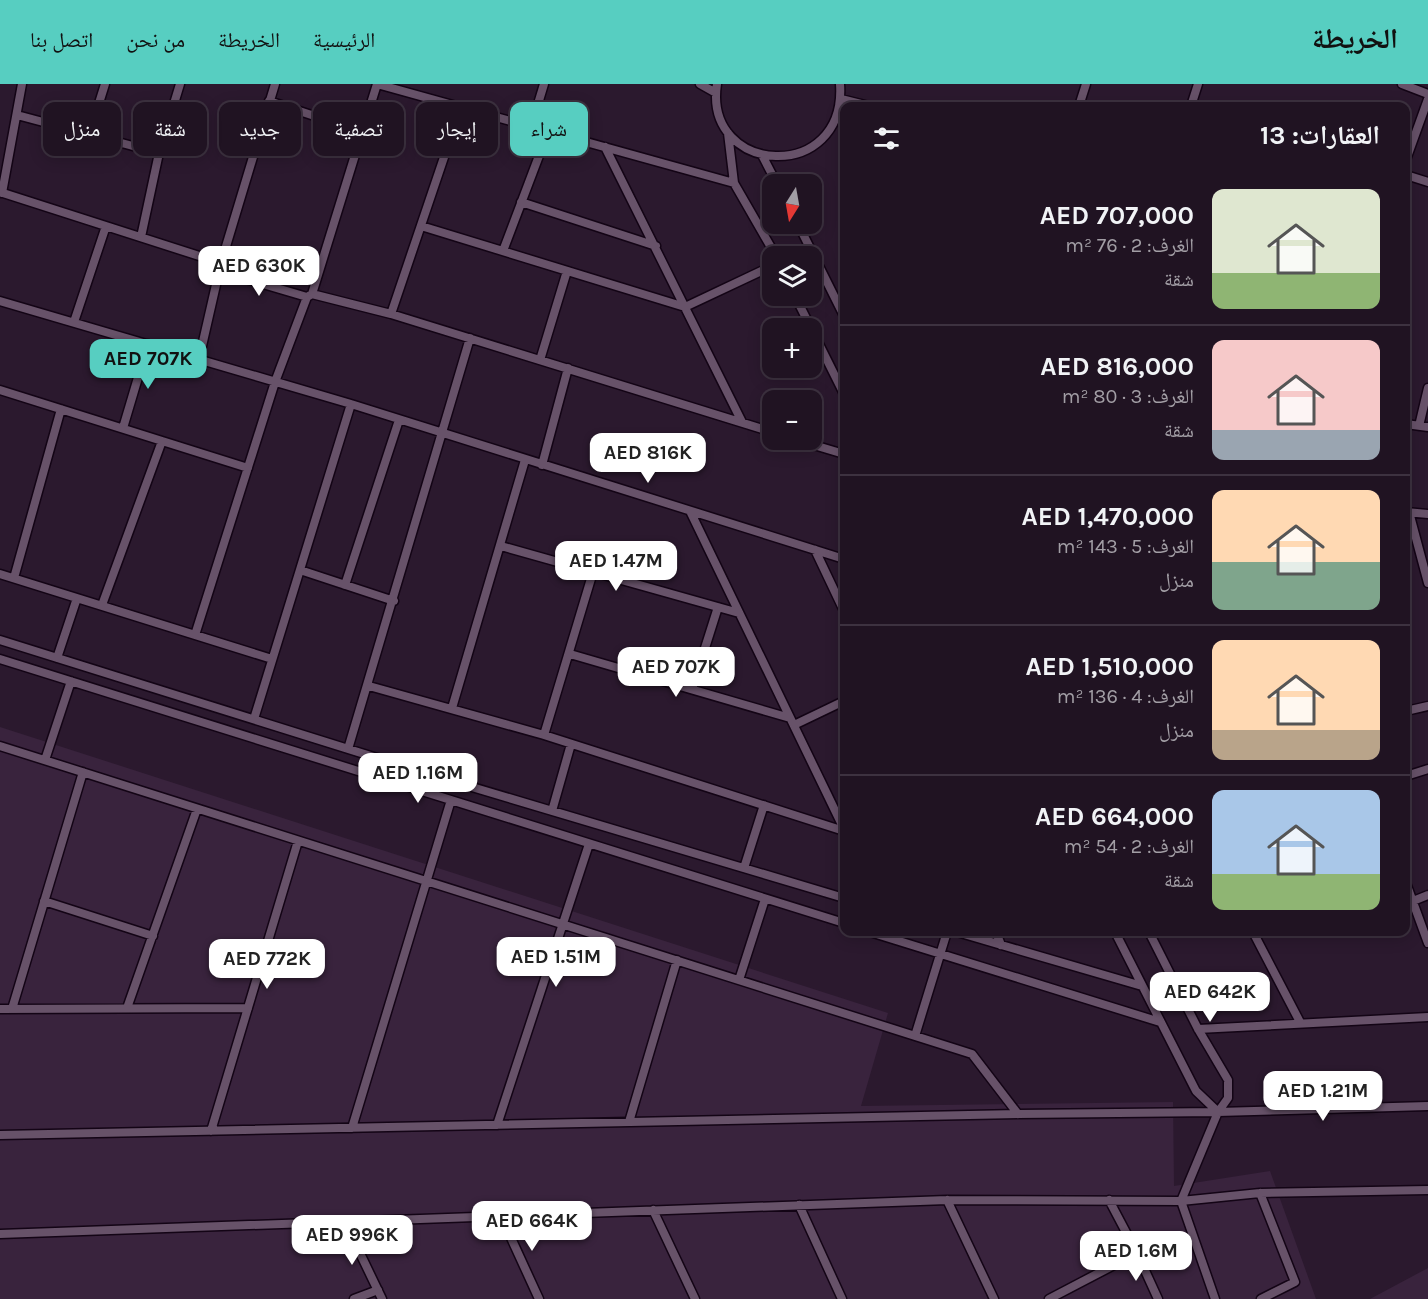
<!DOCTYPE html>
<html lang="ar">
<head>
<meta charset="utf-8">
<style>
  :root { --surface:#201322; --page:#281c2a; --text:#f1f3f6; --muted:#a29ea5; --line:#3d3240; --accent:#57cec1 }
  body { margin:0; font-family:Karla,"Noto Naskh Arabic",sans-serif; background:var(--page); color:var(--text); direction:rtl; height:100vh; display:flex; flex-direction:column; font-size:22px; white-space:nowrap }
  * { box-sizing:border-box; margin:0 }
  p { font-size:20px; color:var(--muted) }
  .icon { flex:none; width:33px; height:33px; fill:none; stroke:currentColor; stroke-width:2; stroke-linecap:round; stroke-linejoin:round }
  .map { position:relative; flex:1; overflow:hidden; direction:ltr }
  .side { position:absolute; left:840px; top:18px; width:570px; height:834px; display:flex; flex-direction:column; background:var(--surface); border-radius:12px; box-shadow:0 3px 15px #0003,0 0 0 2px var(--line); direction:rtl }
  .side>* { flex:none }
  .top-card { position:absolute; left:18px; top:18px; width:570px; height:54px; direction:rtl; display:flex; gap:12px }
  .needle { width:39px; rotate:191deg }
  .controls { position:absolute; left:762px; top:90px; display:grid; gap:12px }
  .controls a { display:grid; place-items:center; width:60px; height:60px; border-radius:12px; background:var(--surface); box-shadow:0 3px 15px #0003,0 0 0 2px var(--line); font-size:30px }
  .price { position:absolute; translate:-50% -51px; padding:0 14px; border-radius:12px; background:#fff; color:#222; font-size:20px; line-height:39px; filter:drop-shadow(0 2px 3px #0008) }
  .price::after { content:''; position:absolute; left:50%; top:36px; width:18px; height:14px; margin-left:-9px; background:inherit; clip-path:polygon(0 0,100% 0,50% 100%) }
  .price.selected { background:var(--accent); color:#111 }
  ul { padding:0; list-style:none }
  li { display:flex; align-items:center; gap:18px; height:150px; padding:0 30px }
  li+li { border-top:2px solid var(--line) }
  li span { display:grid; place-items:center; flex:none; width:168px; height:120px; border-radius:12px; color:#555 }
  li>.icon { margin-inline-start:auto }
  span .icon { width:72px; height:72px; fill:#fffc; stroke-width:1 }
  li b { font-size:26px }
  h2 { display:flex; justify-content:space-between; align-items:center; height:72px; padding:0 30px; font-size:26px }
  .tag { padding:0 21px; border-radius:12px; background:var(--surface); box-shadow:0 3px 15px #0003,0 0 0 2px var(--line); font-size:21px; line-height:54px }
  .tag.selected { background:var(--accent); color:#111 }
  header { display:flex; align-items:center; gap:36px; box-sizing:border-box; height:84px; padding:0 30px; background:var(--accent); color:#111 }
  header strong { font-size:28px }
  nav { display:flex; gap:33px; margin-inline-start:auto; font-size:21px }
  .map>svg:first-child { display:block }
</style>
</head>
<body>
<header>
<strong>الخريطة</strong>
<nav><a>الرئيسية</a><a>الخريطة</a><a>من نحن</a><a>اتصل بنا</a></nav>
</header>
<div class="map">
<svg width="1428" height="1215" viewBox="0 0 1428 1215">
  <rect width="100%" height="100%" fill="#2b192e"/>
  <path fill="#39233d" d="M 0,643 L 888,929 L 861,1022 L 1173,1018 L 1174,1102 L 1270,1087 L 1316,1215 L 0,1215 Z
    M 1428,1184 L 1428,1215 L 1370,1215 Z"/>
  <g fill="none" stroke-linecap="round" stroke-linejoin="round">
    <defs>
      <path id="street" d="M 377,0 L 734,99
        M 700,0 L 716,9
        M 717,0 C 703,92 847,100 840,0
        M 1402,0 L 1428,10
        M 841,15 L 869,22
        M 269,17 L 363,48
        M 1079,22 L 1086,0
        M 1191,22 L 1198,0
        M 17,31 L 159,69
        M 531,43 L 544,0
        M 728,49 L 734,99 L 776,172
        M 89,51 L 105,0
        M 605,63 L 742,338
        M 762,71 L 777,100
        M 1406,76 L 1428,15
        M 1406,91 L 1428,98
        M 0,108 L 221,179
        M 2,109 L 22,0
        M 521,118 L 656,162
        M 798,140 L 844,232
        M 421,142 L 685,223 L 772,182
        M 141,153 L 159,69 L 180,0
        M 503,167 L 548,48
        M 219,187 L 307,213
        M 312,210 L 391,230 L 772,348
        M 795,212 L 844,310
        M 0,217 L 351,320 L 844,475
        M 391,230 L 461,23
        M 74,238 L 106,142
        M 199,275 L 221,179 L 275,0
        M 540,276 L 567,187
        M 0,306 L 248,384
        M 1406,340 L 1428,343
        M 1419,342 L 1428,304
        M 123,344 L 148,260
        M 797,356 L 844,370
        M 542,381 L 568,284
        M 690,427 L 844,745
        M 1406,428 L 1428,430
        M 1409,428 L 1428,499
        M 501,462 L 739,529
        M 815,466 L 844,527
        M 300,486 L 394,517
        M 0,490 L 272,575
        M 14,494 L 61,325
        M 345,501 L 399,336
        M 102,521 L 162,357
        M 195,551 L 275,298 L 307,213 L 312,210 L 377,0
        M 0,556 L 425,689 L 844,814
        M 570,570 L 790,634
        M 57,574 L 77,514
        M 0,575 L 844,839
        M 369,602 L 544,651 L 844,747
        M 692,605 L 718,523
        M 452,624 L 525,376
        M 1406,627 L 1428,622
        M 254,635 L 351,320
        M 794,641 L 844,617
        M 544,651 L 593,488
        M 0,662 L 972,970 L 1018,1030
        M 348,665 L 470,254
        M 45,676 L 71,597
        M 1406,692 L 1428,685
        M 552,727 L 571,660
        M 744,784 L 764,721
        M 1406,799 L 1428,859
        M 44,817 L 153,852
        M 1413,817 L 1428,811
        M 870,848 L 1160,938
        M 957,848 L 1142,902
        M 996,848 L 1001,861
        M 1115,848 L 1196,1007 L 1218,1028
        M 1149,848 L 1198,945 L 1228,996 L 1228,1014 L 1218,1028 L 1181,1117 L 1215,1215
        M 1253,848 L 1300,938
        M 739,896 L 765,815
        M 127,924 L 197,725
        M 0,925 L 248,924
        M 12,925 L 83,688
        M 1198,945 L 1428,933
        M 915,952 L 947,848
        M 629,1038 L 677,876
        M 497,1041 L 589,760
        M 352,1044 L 451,716
        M 211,1047 L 298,757
        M 0,1051 L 1018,1030 L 1218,1028 L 1428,1022
        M 1260,1109 L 1295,1198 L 1261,1215
        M 947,1116 L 994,1215
        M 799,1121 L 842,1215
        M 653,1126 L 695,1215
        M 501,1132 L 539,1215
        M 345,1138 L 382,1215
        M 0,1150 L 947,1116 L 1181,1117 L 1260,1109 L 1428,1106
        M 1137,1169 L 1158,1215
        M 354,1215 L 378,1206
        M 1049,1215 L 1137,1169 L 1109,1116"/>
    </defs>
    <use href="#street" stroke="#130415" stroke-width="11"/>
    <use href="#street" stroke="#675269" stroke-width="8"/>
  </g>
</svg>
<div class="controls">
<a><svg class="needle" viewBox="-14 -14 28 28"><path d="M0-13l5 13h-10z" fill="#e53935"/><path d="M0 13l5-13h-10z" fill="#a29ea5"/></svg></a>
<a><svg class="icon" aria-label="layers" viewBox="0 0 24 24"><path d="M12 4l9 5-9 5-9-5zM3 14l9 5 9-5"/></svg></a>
<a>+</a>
<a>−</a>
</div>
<b class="price" style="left:259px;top:213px">AED 630K</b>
<b class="price selected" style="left:148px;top:306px">AED 707K</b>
<b class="price" style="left:648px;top:400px">AED 816K</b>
<b class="price" style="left:616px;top:508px">AED 1.47M</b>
<b class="price" style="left:676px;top:614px">AED 707K</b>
<b class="price" style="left:418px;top:720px">AED 1.16M</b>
<b class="price" style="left:556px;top:904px">AED 1.51M</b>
<b class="price" style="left:267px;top:906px">AED 772K</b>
<b class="price" style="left:1210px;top:939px">AED 642K</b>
<b class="price" style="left:1323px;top:1038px">AED 1.21M</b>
<b class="price" style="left:532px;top:1168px">AED 664K</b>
<b class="price" style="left:352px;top:1182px">AED 996K</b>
<b class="price" style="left:1136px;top:1198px">AED 1.6M</b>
<div class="top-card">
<a class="tag selected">شراء</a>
<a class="tag">إيجار</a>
<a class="tag">تصفية</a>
<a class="tag">جديد</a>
<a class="tag">شقة</a>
<a class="tag">منزل</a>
</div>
<section class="side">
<h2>العقارات: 13<svg class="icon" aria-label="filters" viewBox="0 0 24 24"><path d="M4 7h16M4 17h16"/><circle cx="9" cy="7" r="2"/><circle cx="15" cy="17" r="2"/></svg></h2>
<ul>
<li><span style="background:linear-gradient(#dfe7d0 70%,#8fb573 0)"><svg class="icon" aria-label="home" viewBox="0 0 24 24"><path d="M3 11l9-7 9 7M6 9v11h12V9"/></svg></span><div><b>AED 707,000</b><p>الغرف: 2 · 76 m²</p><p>شقة</p></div></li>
<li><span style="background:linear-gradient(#f6c9c9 75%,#9aa5b1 0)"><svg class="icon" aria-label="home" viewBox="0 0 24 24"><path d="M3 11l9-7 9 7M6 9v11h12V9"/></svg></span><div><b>AED 816,000</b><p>الغرف: 3 · 80 m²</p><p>شقة</p></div></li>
<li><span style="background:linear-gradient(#ffd9b3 60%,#7fa58c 0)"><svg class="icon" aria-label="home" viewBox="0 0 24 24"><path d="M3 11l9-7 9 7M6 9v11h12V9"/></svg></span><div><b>AED 1,470,000</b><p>الغرف: 5 · 143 m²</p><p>منزل</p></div></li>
<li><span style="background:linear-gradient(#ffd9b3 75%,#b9a48a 0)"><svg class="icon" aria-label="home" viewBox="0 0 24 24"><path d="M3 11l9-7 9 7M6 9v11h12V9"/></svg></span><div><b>AED 1,510,000</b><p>الغرف: 4 · 136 m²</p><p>منزل</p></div></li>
<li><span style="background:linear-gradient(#a9c7e8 70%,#8fb573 0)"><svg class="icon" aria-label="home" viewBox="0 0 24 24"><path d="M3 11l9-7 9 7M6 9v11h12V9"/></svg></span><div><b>AED 664,000</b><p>الغرف: 2 · 54 m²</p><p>شقة</p></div></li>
</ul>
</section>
</div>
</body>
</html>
